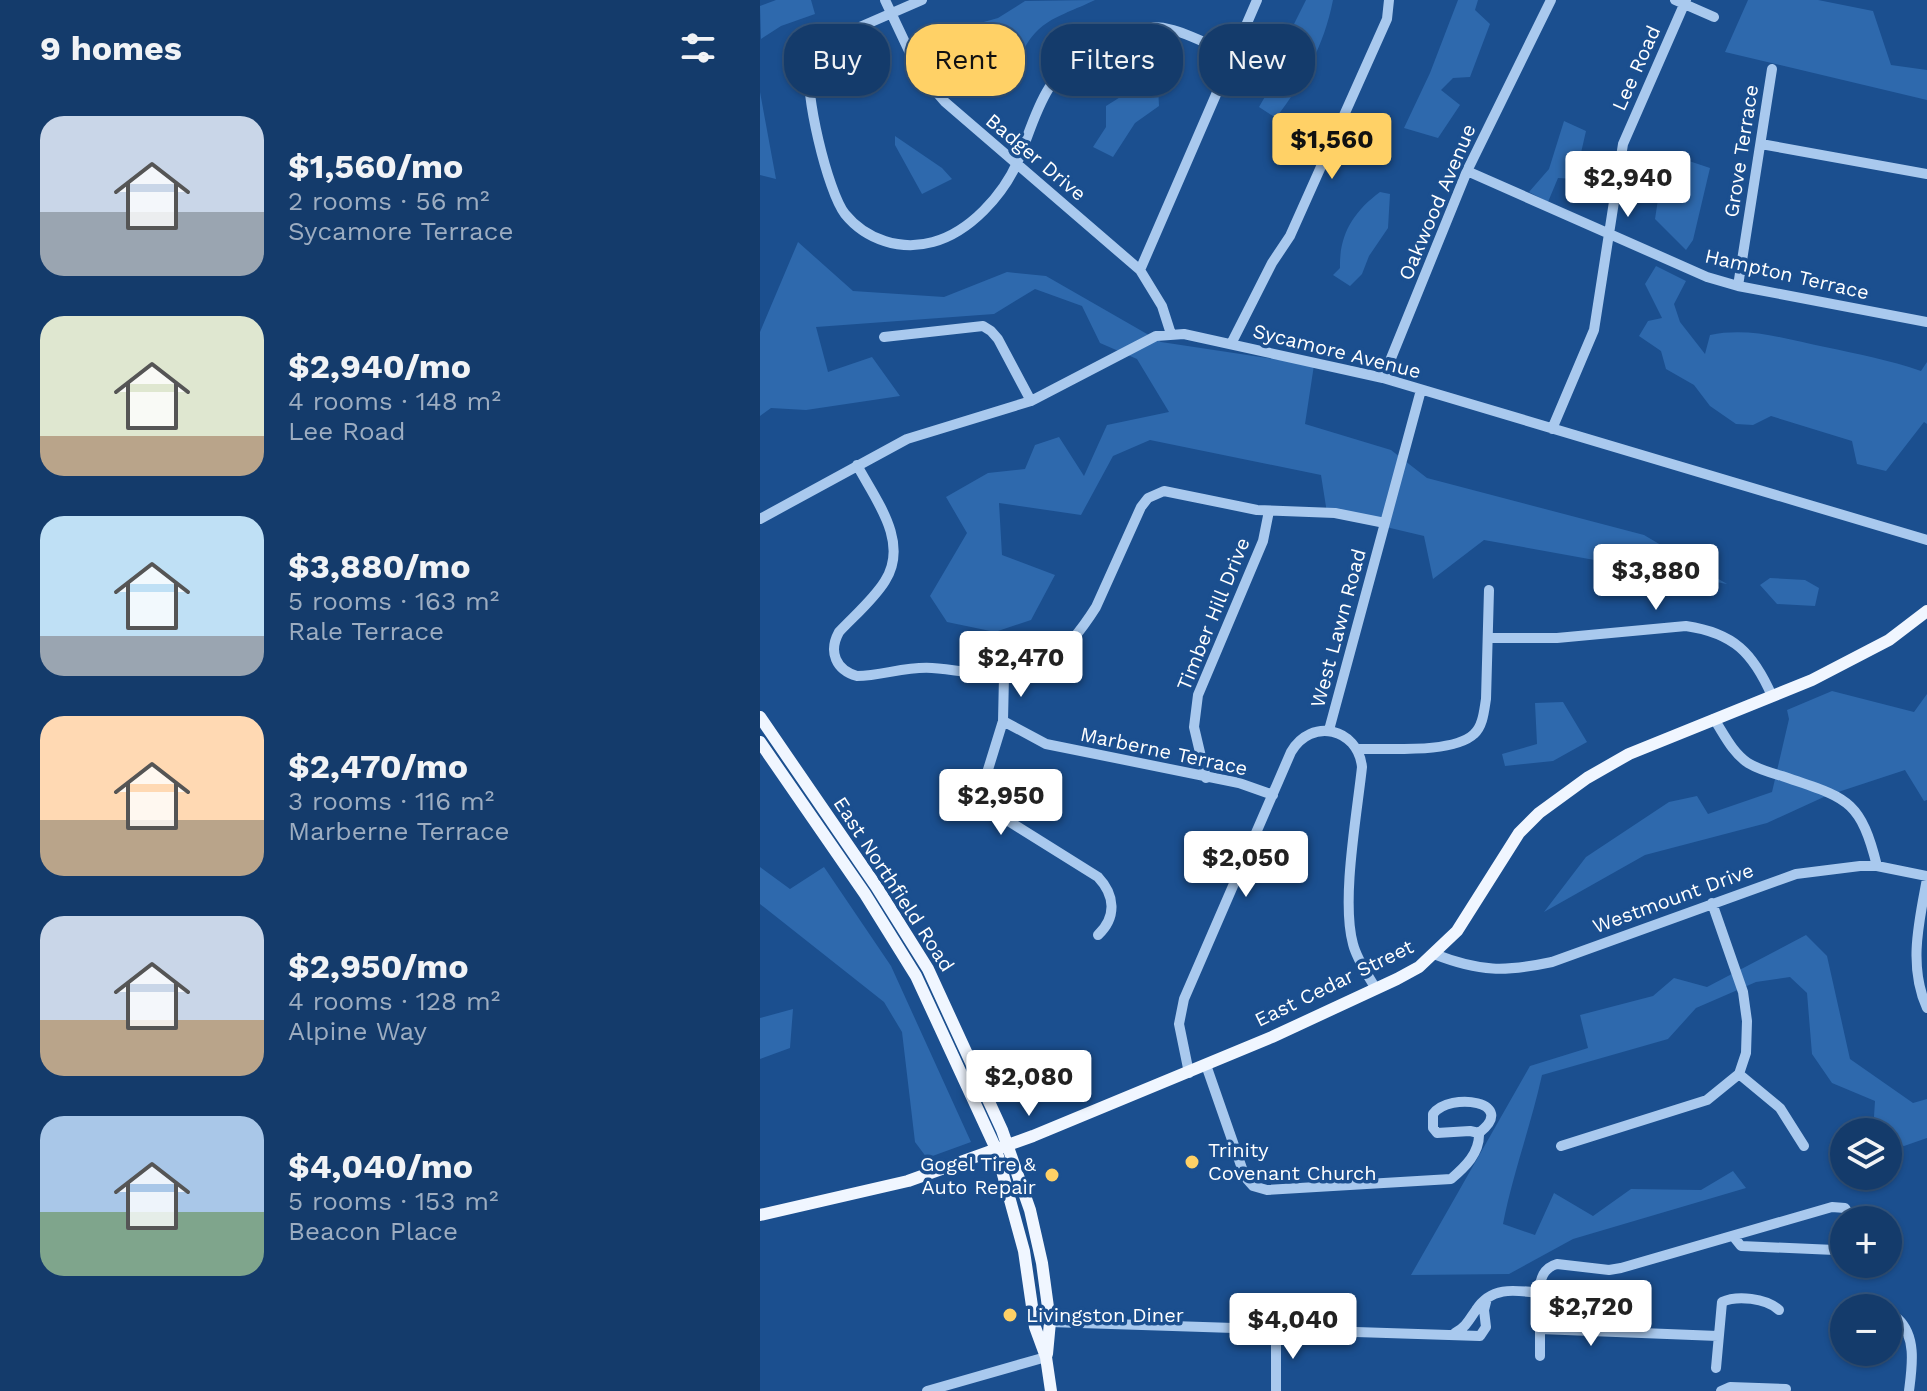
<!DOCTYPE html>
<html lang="en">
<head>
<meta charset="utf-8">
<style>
  :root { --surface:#143b6b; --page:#214673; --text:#f1f3f6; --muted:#9dadc1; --line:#33557e; --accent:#ffd166 }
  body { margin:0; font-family:"Work Sans",sans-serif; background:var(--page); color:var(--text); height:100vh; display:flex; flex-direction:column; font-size:30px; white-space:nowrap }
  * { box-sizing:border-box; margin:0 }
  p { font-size:26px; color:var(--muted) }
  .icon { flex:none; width:44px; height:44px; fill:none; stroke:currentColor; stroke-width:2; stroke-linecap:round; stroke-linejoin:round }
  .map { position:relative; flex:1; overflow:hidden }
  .panel { display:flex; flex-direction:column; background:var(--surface); width:760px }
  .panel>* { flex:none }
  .guide { position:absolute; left:24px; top:24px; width:760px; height:72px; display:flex; gap:16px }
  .fabs { position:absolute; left:1070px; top:1118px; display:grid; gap:16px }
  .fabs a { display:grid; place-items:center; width:72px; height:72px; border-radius:50%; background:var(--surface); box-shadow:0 2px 6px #0004,0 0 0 2px var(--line); font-size:40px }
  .price { position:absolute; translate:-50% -68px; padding:0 18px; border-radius:8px; background:#fff; color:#222; font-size:26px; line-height:52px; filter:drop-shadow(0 2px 4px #0008) }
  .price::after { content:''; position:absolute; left:50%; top:48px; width:24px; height:18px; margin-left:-12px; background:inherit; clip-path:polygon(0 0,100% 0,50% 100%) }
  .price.selected { background:var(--accent); color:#111 }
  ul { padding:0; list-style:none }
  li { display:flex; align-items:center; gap:24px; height:200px; padding:0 40px }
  li span { display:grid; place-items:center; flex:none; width:224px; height:160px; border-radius:24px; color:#555 }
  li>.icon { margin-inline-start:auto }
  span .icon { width:96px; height:96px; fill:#fffc; stroke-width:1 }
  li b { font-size:34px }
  h2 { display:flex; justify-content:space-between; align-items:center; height:96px; padding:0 40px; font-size:34px }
  .pill { padding:0 28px; border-radius:32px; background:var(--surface); box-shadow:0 2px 6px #0004,0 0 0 2px var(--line); font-size:28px; line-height:72px }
  .pill.selected { background:var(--accent); color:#111 }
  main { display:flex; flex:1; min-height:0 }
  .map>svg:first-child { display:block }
</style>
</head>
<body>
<main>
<section class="panel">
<h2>9 homes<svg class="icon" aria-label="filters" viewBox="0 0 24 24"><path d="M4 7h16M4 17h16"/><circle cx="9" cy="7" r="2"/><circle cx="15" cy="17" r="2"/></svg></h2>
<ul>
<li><span style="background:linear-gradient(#c9d6e8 60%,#9aa5b1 0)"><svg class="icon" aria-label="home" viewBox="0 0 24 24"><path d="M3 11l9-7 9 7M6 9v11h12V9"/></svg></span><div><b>$1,560/mo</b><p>2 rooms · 56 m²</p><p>Sycamore Terrace</p></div></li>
<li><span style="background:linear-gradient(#dfe7d0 75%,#b9a48a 0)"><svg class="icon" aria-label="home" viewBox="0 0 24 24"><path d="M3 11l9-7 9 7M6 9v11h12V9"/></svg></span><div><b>$2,940/mo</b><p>4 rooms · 148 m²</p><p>Lee Road</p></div></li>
<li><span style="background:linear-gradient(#bfe0f5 75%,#9aa5b1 0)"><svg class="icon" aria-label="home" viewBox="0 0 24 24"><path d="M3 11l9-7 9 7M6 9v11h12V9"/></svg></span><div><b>$3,880/mo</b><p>5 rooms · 163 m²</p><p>Rale Terrace</p></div></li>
<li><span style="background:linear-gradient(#ffd9b3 65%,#b9a48a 0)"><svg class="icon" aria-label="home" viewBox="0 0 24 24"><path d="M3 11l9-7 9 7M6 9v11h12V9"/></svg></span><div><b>$2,470/mo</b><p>3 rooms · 116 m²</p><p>Marberne Terrace</p></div></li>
<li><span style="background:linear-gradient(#c9d6e8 65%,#b9a48a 0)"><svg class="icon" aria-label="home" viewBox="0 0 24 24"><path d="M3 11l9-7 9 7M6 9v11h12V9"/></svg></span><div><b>$2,950/mo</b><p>4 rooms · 128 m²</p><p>Alpine Way</p></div></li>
<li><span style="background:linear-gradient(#a9c7e8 60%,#7fa58c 0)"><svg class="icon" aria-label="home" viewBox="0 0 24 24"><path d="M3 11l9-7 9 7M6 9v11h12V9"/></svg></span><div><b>$4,040/mo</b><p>5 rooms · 153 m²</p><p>Beacon Place</p></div></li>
</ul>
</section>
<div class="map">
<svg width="1167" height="1391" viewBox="0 0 1167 1391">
  <rect width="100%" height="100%" fill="#1b4f8f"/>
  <path fill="#2e69ad" d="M 16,0 L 51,0 L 55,14 L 21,26 L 1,39 L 0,6 Z
    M 335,0 C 293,20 276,19 257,64 L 230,41 L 207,43 L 206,27 L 238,18 L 265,1 Z
    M 546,0 L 573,0 C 564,46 544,81 516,118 L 499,107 L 521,69 L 533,26 Z
    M 698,0 L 718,0 L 715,10 L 730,24 L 710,77 L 693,78 L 681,90 L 700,105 L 678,138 L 644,128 L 670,73 Z
    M 988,0 L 1058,0 L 1113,11 L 1131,65 L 1167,70 L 1167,100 L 965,52 Z
    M 398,88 L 399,106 L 375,123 L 353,157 L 333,147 L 346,127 L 346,106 L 370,91 Z
    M 0,92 L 16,179 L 0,175 Z
    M 804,121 L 826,131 L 815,179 L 798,178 L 788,202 L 769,192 L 789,169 Z
    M 135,136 L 182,168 L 192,179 L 162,194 L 135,145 Z
    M 920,158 L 950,168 L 933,240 L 926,250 L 895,219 L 901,180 L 924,185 L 930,181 Z
    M 620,192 L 630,194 L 628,228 L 609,256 L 602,274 L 590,286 L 573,275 L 580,268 C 579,235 593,212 620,192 Z
    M 38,242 L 93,291 L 184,297 L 247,272 L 286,276 L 401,342 L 554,365 L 545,424 L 631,450 L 667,478 L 884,535 L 967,584 L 724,540 L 673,579 L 664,536 L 567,513 L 561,475 L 390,440 L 353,456 L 321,515 L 239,503 L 242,555 L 295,575 L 271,620 L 235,632 L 187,622 L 170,596 L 207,533 L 186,497 L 228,473 L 265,469 L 275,445 L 299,437 L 324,476 L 347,425 L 409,412 L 377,359 L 340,343 L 322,306 L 275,289 L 234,314 L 56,327 L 68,372 L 112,357 L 140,396 L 46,410 L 11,408 L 0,416 L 0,332 Z
    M 896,266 L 926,281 L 914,304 L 920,322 L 945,354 L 950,335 C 990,327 1026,339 1065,347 C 1098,354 1129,360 1161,371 L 1167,362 L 1167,424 L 1164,422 L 1126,471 L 1097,464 L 1092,441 L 1011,416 L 993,425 L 976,424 L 950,406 L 934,385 L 906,369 L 901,351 L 879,336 L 888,321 L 902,318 L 885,284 Z
    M 1010,578 L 1045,580 L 1059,588 L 1055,606 L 1017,604 L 1000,585 Z
    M 1072,691 L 1154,712 L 1167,694 L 1167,800 L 1164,801 L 1145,770 L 1066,796 L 1007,823 L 885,855 L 784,912 L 826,857 L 909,802 L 937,796 L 948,814 L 1012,792 L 1029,719 L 1027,710 Z
    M 803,702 L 827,742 L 793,761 L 745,766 L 742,754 L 777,744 L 775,703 Z
    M 0,867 L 30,889 L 64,867 L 131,966 L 211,1142 L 167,1158 L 155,1142 L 142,1032 L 124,1002 L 0,904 Z
    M 1046,935 L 1067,956 L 1090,1059 L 1153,1103 L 1167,1099 L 1167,1138 L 1144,1146 L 1128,1143 L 1128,1132 L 1113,1132 L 1115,1101 L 1072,1083 L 1052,1054 L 1047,993 L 1030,977 L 996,982 L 936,1008 L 908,1039 L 782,1075 C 771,1125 753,1173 743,1224 L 775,1235 L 794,1193 L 833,1216 L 871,1189 L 941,1190 L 973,1171 L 986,1188 L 813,1239 L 749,1274 L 651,1275 L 770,1066 L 828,1048 L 820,1015 L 893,996 L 914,978 L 947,987 Z
    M 33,1009 L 30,1048 L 0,1059 L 0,1018 Z"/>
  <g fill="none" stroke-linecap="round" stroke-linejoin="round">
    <path stroke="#a9c9ee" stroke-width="10" d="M 125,0 L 159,72 L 185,102 L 380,270 L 402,306 L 411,334
      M 162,0 L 63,43 C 57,49 53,54 50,63 C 43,89 68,193 85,214 C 106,240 141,251 173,242 C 210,232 243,195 258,161 C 268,137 275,110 289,88 C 312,52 369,17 413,30 C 434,36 454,47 474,56
      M 915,0 L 954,17
      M 1001,144 L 1167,174
      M 707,171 L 947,277 L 978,286 L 1167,322
      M 380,270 L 497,0
      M 978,286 L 1012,69
      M 124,337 L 223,326 L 231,331 L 238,339 L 271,401
      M 471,344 L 512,263 L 530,236 L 627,19 L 629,0
      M 623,378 L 707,171 L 791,0
      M 792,429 L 834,330 L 863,144 L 926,0
      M 97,465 C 115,499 150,542 125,581 C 114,599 94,616 79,632 C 68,652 76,670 97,676 C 122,676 146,666 172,668 C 188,669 205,672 221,674 C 278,682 307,653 336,607 L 381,507 L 388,498 L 404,491 L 497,510 L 575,513 L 625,523
      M 0,519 L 147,439 L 271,401 L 396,336 L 424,334 L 623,378 L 1167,540
      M 728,638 L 797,638 L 926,626 C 974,633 993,653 1012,696
      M 244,676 L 243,721 L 222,789 L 223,799 L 234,812 L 338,877 C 355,895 357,917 338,935
      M 954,719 C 964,734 972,752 988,763 C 998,769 1011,773 1022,776 C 1085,798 1100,797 1117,866
      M 243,721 L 286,744 L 479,783 L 513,795
      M 569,730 L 661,390
      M 597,749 C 626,748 693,754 714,734 C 723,726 724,711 726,699 L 729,590
      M 446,778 L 434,727 L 438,695 L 503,541 L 509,511
      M 1167,879 C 1159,922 1148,966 1167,1008
      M 674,954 C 720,972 745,972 792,962 L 1036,874 L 1100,866 L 1117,866 L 1167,876
      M 446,1065 L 485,1177 L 493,1186 L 507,1190 L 691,1179 C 705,1167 720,1153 719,1133 C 759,1102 690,1091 673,1114 L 673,1128 L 677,1133 L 710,1131 L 719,1133
      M 429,1073 L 419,1024 L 424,999 L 531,752 C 551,717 598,728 602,767 C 597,814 581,901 593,944 C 597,960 608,975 616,989
      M 979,1074 L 1020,1108 L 1044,1146
      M 801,1146 L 947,1100 L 979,1074 L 986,1053 L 987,1021 L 983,992 L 952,903
      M 973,1236 L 981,1246 L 1075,1250 L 1084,1247
      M 779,1293 C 780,1279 783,1268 797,1264 L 849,1270 L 861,1268 L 1072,1207 L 1085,1208 L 1093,1220
      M 1138,1319 C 1157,1337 1152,1367 1149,1391
      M 290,1322 L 720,1336 L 726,1327 L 724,1310 L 727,1298
      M 780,1329 L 780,1356
      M 695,1333 C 706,1327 709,1320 716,1310 C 731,1286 755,1290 779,1293 L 780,1329 L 958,1336
      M 956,1368 L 962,1302 C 977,1295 1006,1298 1019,1310
      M 167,1391 L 286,1357
      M 516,1391 L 516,1330
      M 961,1391 L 970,1387 L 1026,1389"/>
    <path stroke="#f0f6ff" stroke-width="12" d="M 0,717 L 116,886 L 168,969 L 242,1130 L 270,1210 L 282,1263 L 290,1322 L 287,1354
      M 0,742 L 105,894 L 156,976 L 236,1149 L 264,1251 L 275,1327 L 286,1357 L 291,1391
      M 0,1215 L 148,1181 L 273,1136 L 512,1037 L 637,979 L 659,967 L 697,931 L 759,833 L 779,813 L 827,778 L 869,754 L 1052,680 L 1129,640 L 1167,611"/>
  </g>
  <g fill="#ffd166" stroke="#1b4f8f" stroke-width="3">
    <circle cx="432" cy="1162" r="8"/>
    <circle cx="292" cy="1175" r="8"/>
    <circle cx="250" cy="1315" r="8"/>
  </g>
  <g text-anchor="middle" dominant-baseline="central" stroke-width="7" stroke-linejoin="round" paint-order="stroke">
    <g font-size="20" fill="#fff" stroke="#1b4f8f">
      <text transform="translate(876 68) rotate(-66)">Lee Road</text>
      <text transform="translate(981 151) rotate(-81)">Grove Terrace</text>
      <text transform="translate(276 157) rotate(40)">Badger Drive</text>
      <text transform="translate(677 202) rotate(-67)">Oakwood Avenue</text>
      <text transform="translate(1027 274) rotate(13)">Hampton Terrace</text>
      <text transform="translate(577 351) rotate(14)">Sycamore Avenue</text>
      <text transform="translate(453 614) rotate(-68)">Timber Hill Drive</text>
      <text transform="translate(578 628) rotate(-75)">West Lawn Road</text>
      <text transform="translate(404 751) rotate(12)">Marberne Terrace</text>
      <text transform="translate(134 884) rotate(57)">East Northfield Road</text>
      <text transform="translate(913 898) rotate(-20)">Westmount Drive</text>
      <text transform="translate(574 983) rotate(-26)">East Cedar Street</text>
    </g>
    <g font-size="20" fill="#fff" stroke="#1b4f8f" text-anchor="start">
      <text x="448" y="1150">Trinity<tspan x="448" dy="23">Covenant Church</tspan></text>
      <text x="276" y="1164" text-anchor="end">Gogel Tire &amp;<tspan x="276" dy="23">Auto Repair</tspan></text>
      <text x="266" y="1315">Livingston Diner</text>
    </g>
  </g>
</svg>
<div class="fabs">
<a><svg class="icon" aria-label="layers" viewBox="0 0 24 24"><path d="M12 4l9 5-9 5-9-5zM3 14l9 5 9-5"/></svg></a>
<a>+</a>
<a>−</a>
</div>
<b class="price selected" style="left:572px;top:181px">$1,560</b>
<b class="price" style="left:868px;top:219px">$2,940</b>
<b class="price" style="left:896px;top:612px">$3,880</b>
<b class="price" style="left:261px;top:699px">$2,470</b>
<b class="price" style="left:241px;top:837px">$2,950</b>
<b class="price" style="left:486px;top:899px">$2,050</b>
<b class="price" style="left:269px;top:1118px">$2,080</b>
<b class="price" style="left:831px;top:1348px">$2,720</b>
<b class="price" style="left:533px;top:1361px">$4,040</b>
<div class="guide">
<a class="pill">Buy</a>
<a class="pill selected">Rent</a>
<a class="pill">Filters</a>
<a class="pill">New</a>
</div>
</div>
</main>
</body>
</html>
